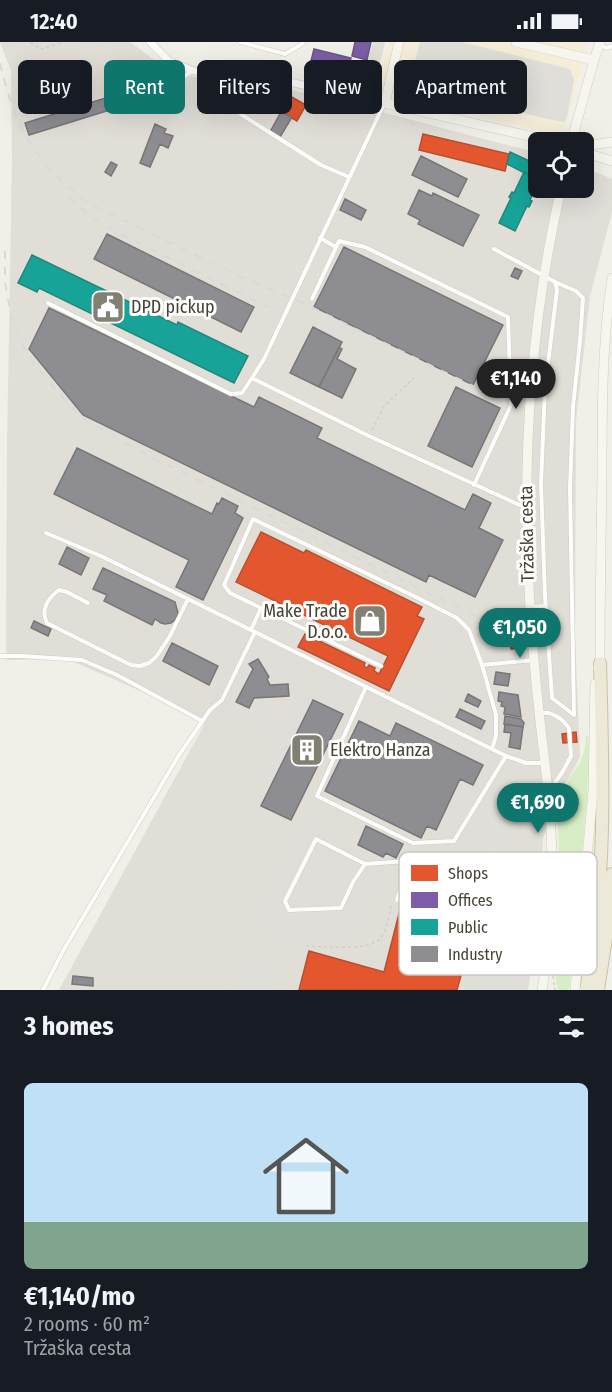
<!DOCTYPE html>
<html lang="en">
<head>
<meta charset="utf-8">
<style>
  :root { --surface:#171b24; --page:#242831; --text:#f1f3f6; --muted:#9ea1a6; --line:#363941; --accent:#0f766e }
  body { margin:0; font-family:"Fira Sans Condensed",sans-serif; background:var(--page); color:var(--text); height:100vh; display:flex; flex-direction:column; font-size:22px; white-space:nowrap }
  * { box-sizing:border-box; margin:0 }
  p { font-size:20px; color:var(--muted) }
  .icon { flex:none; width:33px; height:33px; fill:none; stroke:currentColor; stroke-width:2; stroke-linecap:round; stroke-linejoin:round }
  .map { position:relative; height:948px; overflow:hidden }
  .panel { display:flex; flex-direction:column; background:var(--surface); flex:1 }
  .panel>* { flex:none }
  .hud { position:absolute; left:18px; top:18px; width:576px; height:54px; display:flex; gap:12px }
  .fabs { position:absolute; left:528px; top:90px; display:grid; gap:12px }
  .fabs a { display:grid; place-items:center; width:66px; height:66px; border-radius:9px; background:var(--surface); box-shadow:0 6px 24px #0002; font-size:30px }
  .price { position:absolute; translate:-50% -51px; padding:0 14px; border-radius:21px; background:var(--accent); color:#fff; font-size:20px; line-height:39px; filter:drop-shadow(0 2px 3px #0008) }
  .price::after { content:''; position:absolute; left:50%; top:36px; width:18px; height:14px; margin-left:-9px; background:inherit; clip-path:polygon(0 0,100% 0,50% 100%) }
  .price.on { background:#222; color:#fff }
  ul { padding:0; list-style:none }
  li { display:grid; align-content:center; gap:12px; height:318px; padding:0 24px }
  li+li { border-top:2px solid var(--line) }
  li span { display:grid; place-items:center; height:186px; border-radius:9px; color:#555 }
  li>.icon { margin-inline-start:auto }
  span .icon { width:108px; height:108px; fill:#fffc; stroke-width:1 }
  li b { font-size:26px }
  h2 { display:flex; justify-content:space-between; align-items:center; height:72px; padding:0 24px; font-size:26px }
  .chip { padding:0 21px; border-radius:9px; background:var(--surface); box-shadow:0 6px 24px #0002; font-size:21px; line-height:54px }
  .chip.on { background:var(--accent); color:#fff }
  .status { display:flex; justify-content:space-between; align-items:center; height:42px; padding:0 30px; background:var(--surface); direction:ltr }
  .status svg { height:16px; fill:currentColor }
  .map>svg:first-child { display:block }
</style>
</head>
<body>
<div class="status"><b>12:40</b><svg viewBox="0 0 49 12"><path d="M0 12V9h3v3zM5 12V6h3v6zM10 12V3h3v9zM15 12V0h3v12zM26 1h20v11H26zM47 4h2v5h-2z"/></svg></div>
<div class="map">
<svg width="612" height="948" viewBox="0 0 612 948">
  <rect width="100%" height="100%" fill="#f0efe8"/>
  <path fill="#f4eed9" d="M 388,0 L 589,0 L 562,94 L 465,71 L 378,47 Z"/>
  <path fill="#e0ded6" d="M 0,0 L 130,0 L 173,32 L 243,41 L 270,43 L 355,63 L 538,111 L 538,146 L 584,146 L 584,125 L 612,137 L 612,170 L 590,254 L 576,379 L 575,594 L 580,715 L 566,741 L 543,796 L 540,872 L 528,948 L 59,948 L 204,683 L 157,656 L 67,617 L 7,618 L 6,603 L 7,404 L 12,118 L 11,29 Z"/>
  <path fill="#d7edc6" d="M 588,693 L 589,714 L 587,757 L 569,948 L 558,948 L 554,927 L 560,856 L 558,777 L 562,755 L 570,735 L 580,721 L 585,706 L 586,694 Z"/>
  <path fill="#dfded8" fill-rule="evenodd" d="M 373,0 L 385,0 L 376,39 L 348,33 L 349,30 L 358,32 L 360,31 L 364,18 L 368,19 Z
    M 420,0 L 462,0 L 570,27 L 574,38 L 567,75 L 564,80 L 548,77 L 413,43 L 410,38 Z
    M 186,49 L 202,68 L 184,83 L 167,65 Z
    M 584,134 L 592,137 L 591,139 L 604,144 L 587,236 L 556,230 L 572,146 L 584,146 Z
    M 486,397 L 513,409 L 515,447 L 472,426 Z
    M 64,482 L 124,512 L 120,520 L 60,489 Z
    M 222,553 L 294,588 L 288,599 L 217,565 Z
    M 187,567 L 238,591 L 227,616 L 176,592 Z
    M 433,569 L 461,586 L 446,615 L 417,601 Z
    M 534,587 L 540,587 L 546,641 L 540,643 Z
    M 244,590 L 303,620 L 297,633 L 306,653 L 311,656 L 320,638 L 322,639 L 326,632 L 355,646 L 343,671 L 312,656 L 313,658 L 271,743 L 254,735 L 274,698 L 220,673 L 217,656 ZM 258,618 L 269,635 L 267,637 L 270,643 L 288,642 L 290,666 L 288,670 L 254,656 L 249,666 L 236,660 L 253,627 L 249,622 Z
    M 508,597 L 510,616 L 487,617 L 481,598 Z
    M 354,600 L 383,615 L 379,623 L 350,609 Z
    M 411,633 L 452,653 L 440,675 L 395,654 L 402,641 L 407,643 Z
    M 373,653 L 511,722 L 507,729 L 369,660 Z
    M 465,742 L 473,745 L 520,749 L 520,800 L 476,801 L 443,786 Z
    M 307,773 L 338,788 L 332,801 L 390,832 L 358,895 L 277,900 L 255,867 L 289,796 L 295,798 Z
    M 492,803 L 493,821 L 411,825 L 410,807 Z
    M 237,913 L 284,927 L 279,948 L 227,948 Z
    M 471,925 L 529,941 L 527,948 L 465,948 Z"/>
  <path fill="#e4572e" stroke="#b55130" stroke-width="1.5" d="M 290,54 L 306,63 L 297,79 L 281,70 Z
    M 423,92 L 509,112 L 505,129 L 419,108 Z
    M 261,490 L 304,511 L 306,508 L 422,565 L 417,574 L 424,577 L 389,649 L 298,605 L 305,592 L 365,621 L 364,624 L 367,626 L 369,623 L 375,626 L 374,629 L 379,632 L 388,614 L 236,540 Z
    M 518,594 L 519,606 L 511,607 L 510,595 Z
    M 576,690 L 577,700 L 563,701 L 562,692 Z
    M 402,860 L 476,879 L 457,948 L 299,948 L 309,909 L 384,930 Z"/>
  <path fill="#7b5ea7" stroke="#6b5684" stroke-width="1.5" d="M 355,0 L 371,0 L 367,18 L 352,14 Z
    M 314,7 L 351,16 L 348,28 L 311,19 Z"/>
  <path fill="#17a398" stroke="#25867a" stroke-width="1.5" d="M 510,110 L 538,123 L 538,138 L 507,122 Z
    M 524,130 L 538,138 L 538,141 L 530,158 L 532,159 L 529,165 L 527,164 L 515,189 L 499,181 L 511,156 L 509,155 L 512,150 L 514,151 Z
    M 32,213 L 177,283 L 178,280 L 248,314 L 234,341 L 39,246 L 37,250 L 18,241 Z"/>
  <path fill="#8d8d92" stroke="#787676" stroke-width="1.5" d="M 138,46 L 142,58 L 29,93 L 25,81 Z
    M 281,70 L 292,75 L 280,95 L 270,90 Z
    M 155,82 L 166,87 L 164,91 L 173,94 L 168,106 L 160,102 L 150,125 L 140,121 Z
    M 421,114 L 467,137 L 458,155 L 412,133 Z
    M 111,120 L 117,123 L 111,134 L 105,130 Z
    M 419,148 L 432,154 L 433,151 L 479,173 L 463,204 L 418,182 L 420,178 L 408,172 Z
    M 345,157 L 366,168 L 361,178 L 340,168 Z
    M 107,192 L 254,265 L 241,290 L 94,217 Z
    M 344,205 L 503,283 L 473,343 L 314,265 Z
    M 515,226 L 522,229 L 518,237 L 511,234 Z
    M 49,266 L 254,365 L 259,355 L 322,386 L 317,396 L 465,468 L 473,452 L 491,461 L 479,486 L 503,498 L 475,555 L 429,533 L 426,540 L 83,373 L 29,307 Z
    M 313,285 L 342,300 L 319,345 L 290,331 Z
    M 339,305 L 342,307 L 337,317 L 356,327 L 342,356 L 319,345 Z
    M 456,345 L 500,366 L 472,425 L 428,404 Z
    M 77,406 L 212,472 L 217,461 L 219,462 L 222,456 L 238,464 L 235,471 L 243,476 L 203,558 L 176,545 L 189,518 L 54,452 Z
    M 67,505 L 89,516 L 81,533 L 59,522 Z
    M 103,526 L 175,560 L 178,571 L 176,577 L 171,581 L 165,582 L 161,581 L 155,577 L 152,583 L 104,559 L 107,553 L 93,547 Z
    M 515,576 L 515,586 L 507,586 L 508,596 L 484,597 L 483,578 Z
    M 34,579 L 51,587 L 48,594 L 31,586 Z
    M 172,601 L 218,624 L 209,643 L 163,619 Z
    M 258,617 L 269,635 L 267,637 L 270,643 L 288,642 L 289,654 L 254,656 L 249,666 L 236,660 L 253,627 L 249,622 Z
    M 496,630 L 510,632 L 508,644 L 494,642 Z
    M 499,650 L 518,653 L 521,675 L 504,672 L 505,665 L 501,664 L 502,660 L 498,659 Z
    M 468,652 L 481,659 L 478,665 L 465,659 Z
    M 313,658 L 343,672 L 291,778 L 261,764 Z
    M 460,667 L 485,679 L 481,687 L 456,675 Z
    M 505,674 L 521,677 L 524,681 L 523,685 L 504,682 Z
    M 359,679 L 390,694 L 396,681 L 483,723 L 473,743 L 460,737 L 436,788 L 427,784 L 421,796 L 325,749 Z
    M 505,682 L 523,685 L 520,707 L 509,705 L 511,691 L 504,690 Z
    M 366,784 L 403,802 L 396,816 L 386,811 L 383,815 L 358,803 Z
    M 73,934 L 93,936 L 93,944 L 72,942 Z"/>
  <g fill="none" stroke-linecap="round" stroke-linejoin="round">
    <path stroke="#ceccc4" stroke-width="9" stroke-dasharray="9 4.5" stroke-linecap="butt" d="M 571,100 L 574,90"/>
    <defs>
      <path id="lane" d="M 240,0 L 285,12 L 302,2 L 303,0
        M 599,3 L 607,6 L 612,4
        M 223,31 L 226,57 L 242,73 L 321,123 L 349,135
        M 162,57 L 179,38 L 192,29
        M 320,196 L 336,205
        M 494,207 L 555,240 L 557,248 L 545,346 L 541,442 L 545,554 L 552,656 L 574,673 L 570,446 L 573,365 L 580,299 L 583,256 L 576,249 L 555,240
        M 312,257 L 339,199 L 365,205 L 508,275 L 511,363 L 474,443
        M 48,261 L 231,352 L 242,351 L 252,336 L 369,394 L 526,466
        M 252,336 L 264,317 L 384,62
        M 46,491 L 103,515 L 506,714 L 526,721 L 544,721
        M 88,561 L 67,550 L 59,548 C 48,556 40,568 47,581 L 131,623 L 140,624 L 149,621 L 156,615 L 170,594 L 188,557
        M 530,565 L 546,564
        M 251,588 L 261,566
        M 0,614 L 22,614 L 82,618 L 117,633 L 202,679
        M 482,623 L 533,618
        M 381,624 L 230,551 L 224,543 L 253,477 L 418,556 L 457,576 L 469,588 L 482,623 L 496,673 L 496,694 L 492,707
        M 366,645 L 317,754 L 413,801 L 454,799 L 506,714
        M 540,671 L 549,671 L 556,674 L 562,678 L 569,686 L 571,714 L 563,729 L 550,748
        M 365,822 L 353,840 L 341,866 L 289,868 L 285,859 L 316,797 L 365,822 L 492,813 L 551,818
        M 397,858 L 404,837 L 410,831 L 491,824 L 502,822 L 509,814
        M 43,948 L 63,909 L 179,713 L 210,668 L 222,658 L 255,590"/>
      <path id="street" d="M 150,0 L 169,19 L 194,29 L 271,36 L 385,61"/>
      <path id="secondary" d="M 399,0 L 385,61 L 555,100
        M 516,0 L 594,18
        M 574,90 L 594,18 L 600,0
        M 584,106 L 592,103 L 612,100
        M 584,109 L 589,112 L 612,119
        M 598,626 L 600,621 C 600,559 601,496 602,433 C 602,367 602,302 612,236
        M 542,948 C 551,896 554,843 551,790 C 550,764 547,739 544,713 C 538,664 533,614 530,564 C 521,424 530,283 561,146
        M 575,948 L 593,749 L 595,642"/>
      <path id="highway" d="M 586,948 C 607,840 603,730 600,621
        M 598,948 L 606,896 L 612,832"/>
    </defs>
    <use href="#lane" stroke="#cecdc5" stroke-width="5"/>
    <use href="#street" stroke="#cecdc5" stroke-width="8"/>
    <use href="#secondary" stroke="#d0cebe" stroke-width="10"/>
    <use href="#highway" stroke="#cac2a1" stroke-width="14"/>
    <path stroke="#d1cfc9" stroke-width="1.5" stroke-dasharray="3 3" stroke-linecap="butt" d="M 31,0 L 33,3 L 43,7 L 63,0
      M 410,57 L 412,49
      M 372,388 L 384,364 L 414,336
      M 402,859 L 408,859 L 483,879 L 478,921
      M 306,904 C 324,904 368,910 381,896 C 387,888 389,874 391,864 L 393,863
      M 553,934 L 555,948"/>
    <use href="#lane" stroke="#fdfdfc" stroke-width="4"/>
    <use href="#street" stroke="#fdfdfc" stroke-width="7"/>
    <use href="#secondary" stroke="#f6f6ee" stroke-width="9"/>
    <use href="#highway" stroke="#ece9d8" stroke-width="12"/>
    <path stroke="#d9d9d8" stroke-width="2" stroke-dasharray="8 8" stroke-linecap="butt" d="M 0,21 C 3,33 6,45 10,57 C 24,101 52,136 90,162 L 237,233 L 301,260 L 496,355
      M 69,155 L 91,175 L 114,189 L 270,266
      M 5,209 L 5,240 L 7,252 L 11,272 L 21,300 L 36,326 L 82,376 L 149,414 L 476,574"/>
  </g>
  <defs>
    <symbol id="civic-square" viewBox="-11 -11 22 22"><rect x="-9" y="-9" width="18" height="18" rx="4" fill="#827f73" stroke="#fff"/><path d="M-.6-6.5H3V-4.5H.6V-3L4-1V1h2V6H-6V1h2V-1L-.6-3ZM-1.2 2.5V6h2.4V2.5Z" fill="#fff"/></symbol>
    <symbol id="shop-square" viewBox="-11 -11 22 22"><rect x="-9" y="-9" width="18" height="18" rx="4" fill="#827f73" stroke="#fff"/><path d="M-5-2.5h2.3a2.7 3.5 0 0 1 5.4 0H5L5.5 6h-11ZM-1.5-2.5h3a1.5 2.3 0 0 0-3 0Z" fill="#fff"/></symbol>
    <symbol id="building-square" viewBox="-11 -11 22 22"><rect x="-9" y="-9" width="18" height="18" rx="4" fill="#827f73" stroke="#fff"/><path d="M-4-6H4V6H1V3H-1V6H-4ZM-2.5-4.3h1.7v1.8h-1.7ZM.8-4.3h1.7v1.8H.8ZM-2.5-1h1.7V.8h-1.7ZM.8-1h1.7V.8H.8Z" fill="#fff"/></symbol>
  </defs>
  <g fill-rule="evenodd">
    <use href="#civic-square" x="89" y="246" width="38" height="38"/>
    <use href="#shop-square" x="351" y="560" width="38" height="38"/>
    <use href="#building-square" x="288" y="689" width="38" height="38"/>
  </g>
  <g text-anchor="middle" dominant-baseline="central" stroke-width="6" stroke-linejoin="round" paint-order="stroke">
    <g font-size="18" fill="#464234" stroke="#fff" text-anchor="start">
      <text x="131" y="265">DPD pickup</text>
      <text x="347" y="569" text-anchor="end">Make Trade<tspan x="347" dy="21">D.o.o.</tspan></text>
      <text x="330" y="708">Elektro Hanza</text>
    </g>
    <g font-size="18" fill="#464234" stroke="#fff">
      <text transform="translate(527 492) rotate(-91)">Tržaška cesta</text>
    </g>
  </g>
  <rect x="399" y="810" width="198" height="123" rx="9" fill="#fff" stroke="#c8c6c2" stroke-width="1.5"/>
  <rect x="411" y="823" width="27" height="16" fill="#e4572e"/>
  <rect x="411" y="850" width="27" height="16" fill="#7b5ea7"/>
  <rect x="411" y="877" width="27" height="16" fill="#17a398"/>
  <rect x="411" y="904" width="27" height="16" fill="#8d8d92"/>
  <g font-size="16" fill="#464234">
    <text x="448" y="837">Shops</text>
    <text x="448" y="864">Offices</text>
    <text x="448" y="891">Public</text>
    <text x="448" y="918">Industry</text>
  </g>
</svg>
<div class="fabs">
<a><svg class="icon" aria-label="locate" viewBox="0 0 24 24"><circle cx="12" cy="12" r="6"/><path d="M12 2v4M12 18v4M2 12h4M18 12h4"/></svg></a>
</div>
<b class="price on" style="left:516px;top:368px">€1,140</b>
<b class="price" style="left:520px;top:617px">€1,050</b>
<b class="price" style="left:538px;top:792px">€1,690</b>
<div class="hud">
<a class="chip">Buy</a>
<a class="chip on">Rent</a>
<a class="chip">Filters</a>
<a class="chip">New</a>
<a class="chip">Apartment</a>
</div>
</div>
<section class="panel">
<h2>3 homes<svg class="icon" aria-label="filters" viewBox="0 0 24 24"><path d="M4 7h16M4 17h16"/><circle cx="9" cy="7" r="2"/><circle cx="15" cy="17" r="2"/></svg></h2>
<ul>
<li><span style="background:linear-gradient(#bfe0f5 75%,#7fa58c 0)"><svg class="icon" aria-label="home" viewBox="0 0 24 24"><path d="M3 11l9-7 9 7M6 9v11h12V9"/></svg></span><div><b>€1,140/mo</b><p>2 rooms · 60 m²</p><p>Tržaška cesta</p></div></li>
</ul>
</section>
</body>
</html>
